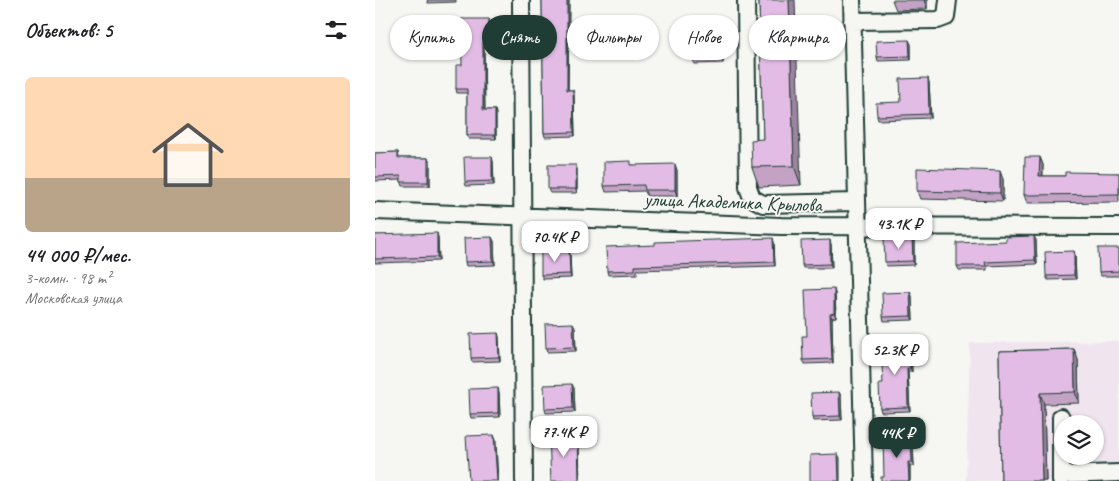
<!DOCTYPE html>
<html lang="ru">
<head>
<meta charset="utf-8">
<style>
  :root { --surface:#fff; --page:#f2f2f2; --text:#202124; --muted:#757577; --accent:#1f3d34 }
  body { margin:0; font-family:Caveat,sans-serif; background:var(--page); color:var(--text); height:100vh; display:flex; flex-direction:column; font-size:19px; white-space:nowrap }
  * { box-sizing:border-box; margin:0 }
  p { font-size:16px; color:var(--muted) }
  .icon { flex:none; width:28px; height:28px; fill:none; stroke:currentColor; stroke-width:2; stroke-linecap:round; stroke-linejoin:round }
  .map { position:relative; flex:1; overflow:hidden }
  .panel { display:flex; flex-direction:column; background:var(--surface); width:375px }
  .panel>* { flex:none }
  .guide { position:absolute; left:15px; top:15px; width:475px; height:45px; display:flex; gap:10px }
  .fabs { position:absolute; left:679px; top:415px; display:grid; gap:10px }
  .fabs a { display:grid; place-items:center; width:50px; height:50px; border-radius:50%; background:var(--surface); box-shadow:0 1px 4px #0004; font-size:25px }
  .price { position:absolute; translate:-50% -42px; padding:0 11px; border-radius:10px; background:#fff; color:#222; font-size:16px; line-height:32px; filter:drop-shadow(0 1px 2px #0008) }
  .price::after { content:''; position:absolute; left:50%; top:30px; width:15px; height:11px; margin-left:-8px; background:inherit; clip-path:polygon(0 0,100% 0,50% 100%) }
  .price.current { background:var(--accent); color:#fff }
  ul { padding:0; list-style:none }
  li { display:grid; align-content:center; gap:10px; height:265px; padding:0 25px }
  li span { display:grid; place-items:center; height:155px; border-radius:8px; color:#555 }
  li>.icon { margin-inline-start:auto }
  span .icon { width:90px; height:90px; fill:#fffc; stroke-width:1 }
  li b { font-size:21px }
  h2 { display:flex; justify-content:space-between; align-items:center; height:60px; padding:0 25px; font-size:21px }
  .pill { padding:0 18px; border-radius:22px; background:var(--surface); box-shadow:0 1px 4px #0004; font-size:18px; line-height:45px }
  .pill.current { background:var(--accent); color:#fff }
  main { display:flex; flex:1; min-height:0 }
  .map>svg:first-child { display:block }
</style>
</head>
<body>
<main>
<section class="panel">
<h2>Объектов: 5<svg class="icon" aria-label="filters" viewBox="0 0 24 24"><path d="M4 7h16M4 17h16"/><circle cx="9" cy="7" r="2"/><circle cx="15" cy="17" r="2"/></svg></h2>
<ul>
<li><span style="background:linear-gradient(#ffd9b3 65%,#b9a48a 0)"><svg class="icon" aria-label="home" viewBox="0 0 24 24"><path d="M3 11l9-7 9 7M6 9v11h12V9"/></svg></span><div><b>44 000 ₽/мес.</b><p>3-комн. · 98 m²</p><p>Московская улица</p></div></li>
</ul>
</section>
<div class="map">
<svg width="744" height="481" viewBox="0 0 744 481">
  <rect width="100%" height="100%" fill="#f6f6f2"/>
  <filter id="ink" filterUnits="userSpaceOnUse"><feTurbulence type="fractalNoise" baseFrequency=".02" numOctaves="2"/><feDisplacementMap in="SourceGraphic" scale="10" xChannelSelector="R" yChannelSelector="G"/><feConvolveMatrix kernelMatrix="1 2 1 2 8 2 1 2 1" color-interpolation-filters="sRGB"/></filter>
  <g filter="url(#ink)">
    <path fill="#f0e5ee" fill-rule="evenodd" d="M 744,341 L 744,481 L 591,481 L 595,343 ZM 688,424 L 720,424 L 720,456 L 688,456 Z"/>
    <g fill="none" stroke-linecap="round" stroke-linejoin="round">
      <defs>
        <path id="minor" d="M 146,0 L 149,481
          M 371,0 L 373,187 L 377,198 L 388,204 L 482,202
          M 477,0 L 489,481
          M 477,21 L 563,20 L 571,17 L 573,0
          M 0,211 L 406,226 L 744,227
          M 686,475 L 744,473
          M 686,481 L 686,417"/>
      </defs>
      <use href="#minor" stroke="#1f3d34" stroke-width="20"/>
      <use href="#minor" stroke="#f6f6f2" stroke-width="16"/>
    </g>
    <path fill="#c3a2c5" stroke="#1f3d34" d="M 52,0 L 81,0 L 81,2 L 53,3 Z
      M 167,0 L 194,0 L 193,90 L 198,90 L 199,94 L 200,136 L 170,137 L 169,133 Z
      M 384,0 L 426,185 L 384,187 L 377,167 L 388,139 Z
      M 517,0 L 552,0 L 552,9 L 521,10 Z
      M 115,23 L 116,47 L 109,47 L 110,110 L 120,110 L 121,114 L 121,139 L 94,139 L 92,135 L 92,93 L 82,93 L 81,89 L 87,65 Z
      M 348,42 L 348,63 L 320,64 L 318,60 Z
      M 536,44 L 536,60 L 503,61 L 502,57 Z
      M 554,82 L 556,118 L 503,120 L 502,116 L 526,102 Z
      M 23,152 L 24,158 L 53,158 L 55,162 L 55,186 L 28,186 L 26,180 L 0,181 L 0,153 Z
      M 665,157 L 668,165 L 668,176 L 690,176 L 744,173 L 744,202 L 652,203 L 649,195 Z
      M 118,161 L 119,185 L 91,186 L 90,182 Z
      M 201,165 L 202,169 L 202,193 L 175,193 L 173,189 Z
      M 257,165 L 302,170 L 302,196 L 272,196 L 270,191 L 231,192 L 229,186 Z
      M 628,179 L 628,201 L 545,199 L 542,191 Z
      M 0,235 L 63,237 L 64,261 L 0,263 Z
      M 537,237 L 539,241 L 539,265 L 511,266 L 510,262 Z
      M 661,240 L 662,264 L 612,266 L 612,270 L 584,270 L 582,266 Z
      M 119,241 L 120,265 L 91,266 L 90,262 Z
      M 399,242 L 400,266 L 262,270 L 262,274 L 233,275 L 232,271 Z
      M 456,244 L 457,268 L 428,268 L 427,265 Z
      M 744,248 L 744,276 L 726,276 L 724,272 Z
      M 195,254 L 196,278 L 168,279 L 166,275 Z
      M 700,255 L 701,279 L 673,280 L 671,276 Z
      M 535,292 L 537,296 L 538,320 L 509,321 L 508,317 Z
      M 460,293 L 461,317 L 457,318 L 458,363 L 430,364 L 428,360 L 432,336 Z
      M 200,327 L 201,351 L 172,352 L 171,348 Z
      M 123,333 L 124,337 L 125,361 L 97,362 L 96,358 Z
      M 535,344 L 536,348 L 537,372 L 533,372 L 535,411 L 506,412 L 505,408 L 508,384 Z
      M 699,349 L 703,360 L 704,403 L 669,404 L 671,481 L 626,481 L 624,351 Z
      M 199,388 L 200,412 L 171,413 L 170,409 Z
      M 124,392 L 125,417 L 96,418 L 95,414 Z
      M 466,396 L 467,420 L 438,421 L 437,417 Z
      M 538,442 L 539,466 L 535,466 L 535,481 L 509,477 Z"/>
    <path fill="#9f84a0" stroke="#1f3d34" d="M 192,0 L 194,0 L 193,94 L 192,90 Z
      M 414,0 L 420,0 L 426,185 L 419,166 Z
      M 549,0 L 552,0 L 552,9 Z
      M 114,19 L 115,23 L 116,47 L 114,43 Z
      M 346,38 L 348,42 L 348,63 L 347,59 Z
      M 534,40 L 536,44 L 536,60 L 535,56 Z
      M 108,43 L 109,47 L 110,114 L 108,110 Z
      M 553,78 L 554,82 L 556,118 L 554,114 Z
      M 198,90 L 199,94 L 200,136 L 199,132 Z
      M 120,110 L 121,114 L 121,139 L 120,135 Z
      M 117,157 L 118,161 L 119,185 L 117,181 Z
      M 665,157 L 668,165 L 667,183 L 664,176 Z
      M 53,158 L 55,162 L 55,186 L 53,182 Z
      M 300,164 L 302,170 L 302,196 L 300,190 Z
      M 201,165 L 202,169 L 202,193 L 201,189 Z
      M 625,171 L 628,179 L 628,201 L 625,193 Z
      M 62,233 L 63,237 L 64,261 L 62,257 Z
      M 659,236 L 661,240 L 662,264 L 660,260 Z
      M 117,237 L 119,241 L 120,265 L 118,261 Z
      M 537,237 L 539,241 L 539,265 L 538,261 Z
      M 398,238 L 399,242 L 400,266 L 399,262 Z
      M 455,240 L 456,244 L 457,268 L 455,264 Z
      M 194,250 L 195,254 L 196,278 L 195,274 Z
      M 699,251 L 700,255 L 701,279 L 699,275 Z
      M 459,289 L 460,293 L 461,317 L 459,313 Z
      M 535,292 L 537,296 L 538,320 L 536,316 Z
      M 455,314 L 457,318 L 458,363 L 457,359 Z
      M 198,323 L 200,327 L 201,351 L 199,347 Z
      M 123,333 L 124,337 L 125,361 L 124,357 Z
      M 535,344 L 536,348 L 537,372 L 535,368 Z
      M 699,349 L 703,360 L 704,403 L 700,392 Z
      M 532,368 L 533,372 L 535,411 L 533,407 Z
      M 197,384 L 199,388 L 200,412 L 198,408 Z
      M 123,388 L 124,392 L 125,417 L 123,413 Z
      M 464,392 L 466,396 L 467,420 L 465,416 Z
      M 665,393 L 669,404 L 671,481 L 667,481 Z
      M 119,435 L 121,440 L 123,481 L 122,481 Z
      M 203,435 L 204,439 L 205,481 L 204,481 Z
      M 536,438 L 538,442 L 539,466 L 537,462 Z
      M 463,454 L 465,458 L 465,481 L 464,481 Z
      M 533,462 L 535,466 L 535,481 L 534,481 Z"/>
    <path fill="#e3bce5" stroke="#1f3d34" d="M 167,0 L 192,0 L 192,90 L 198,90 L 199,132 L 169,133 Z
      M 384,0 L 414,0 L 419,166 L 377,167 L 376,140 L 388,139 Z
      M 86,19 L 114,19 L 114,43 L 108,43 L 108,110 L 120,110 L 120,135 L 92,135 L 92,89 L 81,89 L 81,65 L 87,65 Z
      M 346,38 L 347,59 L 318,60 L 318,39 Z
      M 534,40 L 535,56 L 502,57 L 501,41 Z
      M 553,78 L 554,114 L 502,116 L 501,103 L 526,102 L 525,79 Z
      M 23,152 L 23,158 L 53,158 L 53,182 L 26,182 L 26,176 L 0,177 L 0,153 Z
      M 89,157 L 117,157 L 117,181 L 90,182 Z
      M 650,157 L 665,157 L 664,176 L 690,176 L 690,172 L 744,173 L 744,194 L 649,195 Z
      M 256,161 L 256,165 L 300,164 L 300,190 L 270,190 L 269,185 L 229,186 L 229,162 Z
      M 173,165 L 201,165 L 201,189 L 173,189 Z
      M 542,168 L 625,171 L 625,193 L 542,191 Z
      M 62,233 L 62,257 L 0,259 L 0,235 Z
      M 659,236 L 660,260 L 610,262 L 611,266 L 582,266 L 582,243 L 631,241 L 631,237 Z
      M 117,237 L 118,261 L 90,262 L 89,238 Z
      M 537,237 L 538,261 L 510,262 L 509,238 Z
      M 398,238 L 399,262 L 260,266 L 260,270 L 232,271 L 231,247 L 280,245 L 280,242 Z
      M 455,240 L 455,264 L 427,265 L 426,241 Z
      M 723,248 L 744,248 L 744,271 L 724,272 Z
      M 194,250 L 195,274 L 166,275 L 166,251 Z
      M 699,251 L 699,275 L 671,276 L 670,252 Z
      M 459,289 L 459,313 L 455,314 L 457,359 L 428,360 L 427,336 L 432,336 L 430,290 Z
      M 535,292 L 536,316 L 508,317 L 507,293 Z
      M 198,323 L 199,347 L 171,348 L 170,324 Z
      M 123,333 L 124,357 L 96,358 L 95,334 Z
      M 535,344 L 535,368 L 532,368 L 533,407 L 505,408 L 504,384 L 508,384 L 506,345 Z
      M 699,349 L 700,392 L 665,393 L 667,481 L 626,481 L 624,351 Z
      M 197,384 L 198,408 L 170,409 L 169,385 Z
      M 123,388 L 123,413 L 95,414 L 94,389 Z
      M 464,392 L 465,416 L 437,417 L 436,393 Z
      M 119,435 L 122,481 L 94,481 L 91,436 Z
      M 203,435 L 204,481 L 176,481 L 174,436 Z
      M 536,438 L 537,462 L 533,462 L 534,481 L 506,481 L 506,477 L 509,477 L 508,439 Z
      M 463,454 L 464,481 L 435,481 L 435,455 Z"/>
  </g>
  <g text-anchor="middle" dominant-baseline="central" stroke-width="4" stroke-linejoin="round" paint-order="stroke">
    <g font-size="20" fill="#1f3d34" stroke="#f6f6f2">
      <text transform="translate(358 202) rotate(2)">улица Академика Крылова</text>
    </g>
  </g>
</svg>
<div class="fabs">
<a><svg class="icon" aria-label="layers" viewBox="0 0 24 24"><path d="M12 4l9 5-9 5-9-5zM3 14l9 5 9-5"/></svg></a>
</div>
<b class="price" style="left:524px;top:250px">43.1K ₽</b>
<b class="price" style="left:180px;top:263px">70.4K ₽</b>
<b class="price" style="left:520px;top:376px">52.3K ₽</b>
<b class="price" style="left:189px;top:458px">77.4K ₽</b>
<b class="price current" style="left:522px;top:459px">44K ₽</b>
<div class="guide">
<a class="pill">Купить</a>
<a class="pill current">Снять</a>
<a class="pill">Фильтры</a>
<a class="pill">Новое</a>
<a class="pill">Квартира</a>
</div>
</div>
</main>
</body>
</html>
